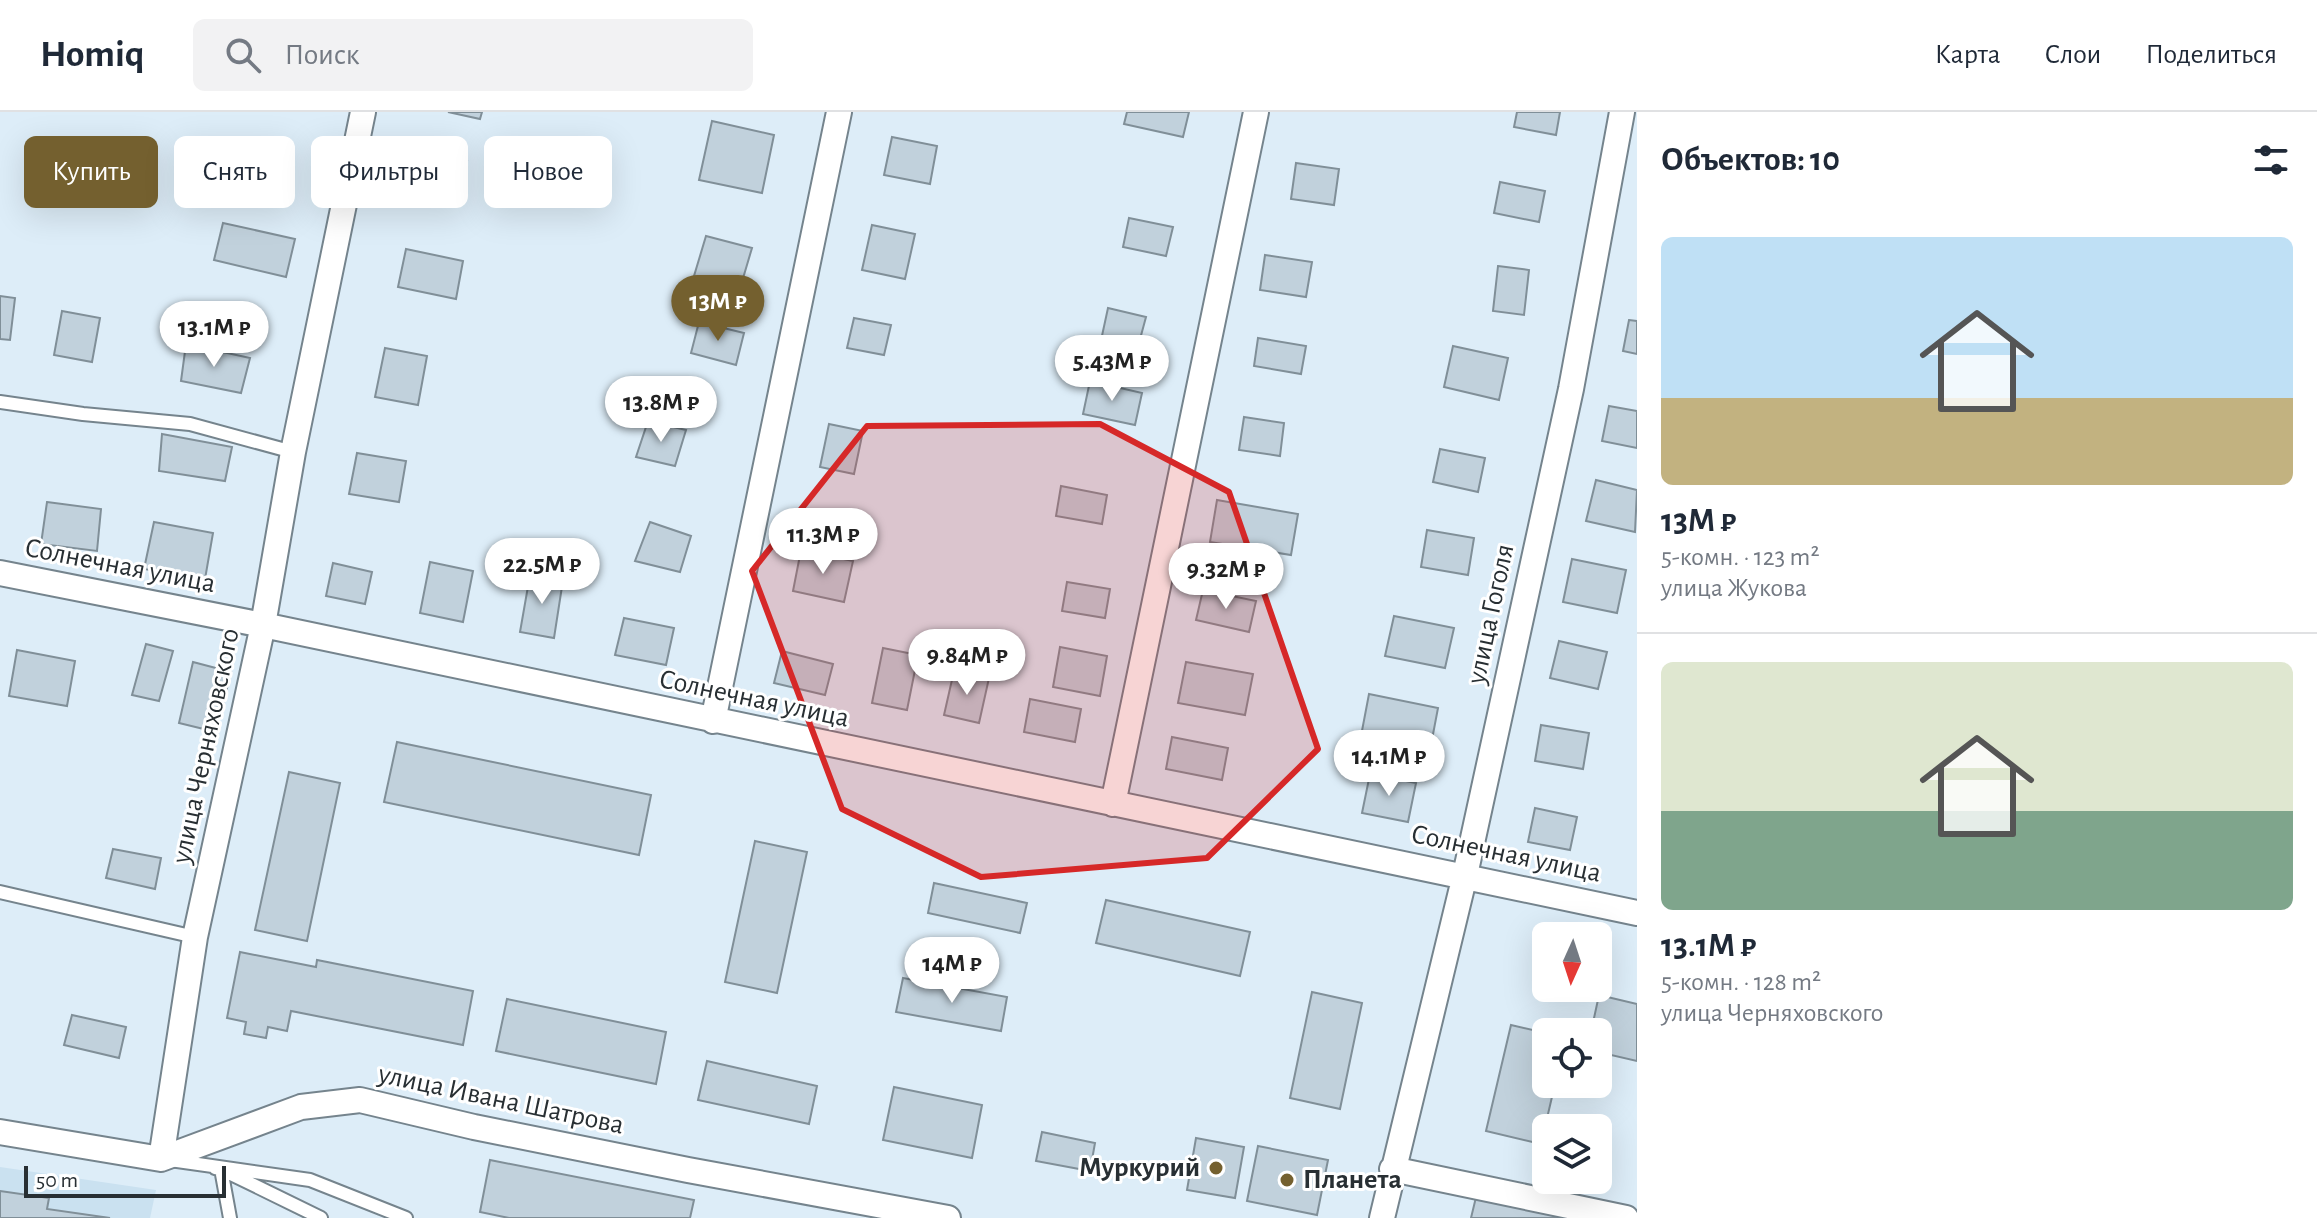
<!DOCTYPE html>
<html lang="ru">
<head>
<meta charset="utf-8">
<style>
  :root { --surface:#fff; --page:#f2f2f3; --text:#1f2937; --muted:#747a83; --line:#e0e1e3; --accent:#74602f }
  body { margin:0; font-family:"Alegreya Sans",sans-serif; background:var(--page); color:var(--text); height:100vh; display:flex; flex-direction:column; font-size:30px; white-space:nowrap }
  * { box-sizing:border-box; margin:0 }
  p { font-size:26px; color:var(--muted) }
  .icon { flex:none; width:44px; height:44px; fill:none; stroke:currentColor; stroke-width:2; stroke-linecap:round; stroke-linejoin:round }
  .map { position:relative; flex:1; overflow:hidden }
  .details { display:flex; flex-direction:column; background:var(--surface); width:680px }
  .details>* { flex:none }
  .guide { position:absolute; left:24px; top:24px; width:760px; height:72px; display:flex; gap:16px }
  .needle { width:52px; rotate:183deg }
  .fabs { position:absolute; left:1532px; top:810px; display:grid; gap:16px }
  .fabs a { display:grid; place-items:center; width:80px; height:80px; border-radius:12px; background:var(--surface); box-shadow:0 8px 32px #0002; font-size:40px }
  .scale { position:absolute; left:24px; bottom:20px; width:202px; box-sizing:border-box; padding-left:8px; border:4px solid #282f33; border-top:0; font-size:22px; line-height:28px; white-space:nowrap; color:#282f33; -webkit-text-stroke:6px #fff; paint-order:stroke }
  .price { position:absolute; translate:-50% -68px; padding:0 18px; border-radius:28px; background:#fff; color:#222; font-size:26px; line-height:52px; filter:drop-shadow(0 2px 4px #0008) }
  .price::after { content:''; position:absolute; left:50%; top:48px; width:24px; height:18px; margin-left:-12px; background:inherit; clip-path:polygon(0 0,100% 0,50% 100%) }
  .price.on { background:var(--accent); color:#fff }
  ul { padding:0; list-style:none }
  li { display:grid; align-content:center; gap:16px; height:424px; padding:0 24px }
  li+li { border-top:2px solid var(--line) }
  li span { display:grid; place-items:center; height:248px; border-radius:12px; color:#555 }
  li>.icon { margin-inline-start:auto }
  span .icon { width:144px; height:144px; fill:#fffc; stroke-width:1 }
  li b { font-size:34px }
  h2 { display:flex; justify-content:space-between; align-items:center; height:96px; padding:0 24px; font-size:34px }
  .chip { padding:0 28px; border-radius:12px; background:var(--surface); box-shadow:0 8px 32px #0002; font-size:28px; line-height:72px }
  .chip.on { background:var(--accent); color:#fff }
  header { display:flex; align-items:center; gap:48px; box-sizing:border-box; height:112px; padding:0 40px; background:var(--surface); border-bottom:2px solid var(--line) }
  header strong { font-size:38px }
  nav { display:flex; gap:44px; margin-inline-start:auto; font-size:28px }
  .search { width:560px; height:72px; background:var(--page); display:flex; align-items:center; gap:20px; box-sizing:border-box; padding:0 28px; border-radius:12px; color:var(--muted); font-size:30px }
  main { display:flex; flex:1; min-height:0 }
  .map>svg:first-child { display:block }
</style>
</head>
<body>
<header>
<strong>Homiq</strong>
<div class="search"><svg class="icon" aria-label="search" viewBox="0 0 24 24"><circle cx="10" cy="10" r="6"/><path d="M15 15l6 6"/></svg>Поиск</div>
<nav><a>Карта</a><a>Слои</a><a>Поделиться</a></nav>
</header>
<main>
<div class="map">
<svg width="1637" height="1106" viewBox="0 0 1637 1106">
  <rect width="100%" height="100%" fill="#ddedf8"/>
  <path fill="#cae1f0" d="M 0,1055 L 156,1078 L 150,1106 L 0,1106 Z"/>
  <path fill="#c1d1dc" stroke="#808f98" stroke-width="2" d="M 448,0 L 482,0 L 480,7 Z
    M 1127,0 L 1189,0 L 1183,25 L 1124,12 Z
    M 1517,0 L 1560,0 L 1556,23 L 1514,15 Z
    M 712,9 L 774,23 L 762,81 L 699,68 Z
    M 892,25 L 937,34 L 930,72 L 884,63 Z
    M 426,40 L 467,49 L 459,88 L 417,79 Z
    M 1296,51 L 1339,57 L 1334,93 L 1291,87 Z
    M 1500,70 L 1545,79 L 1539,110 L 1494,101 Z
    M 1129,106 L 1173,115 L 1166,144 L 1123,135 Z
    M 223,111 L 295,127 L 286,165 L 214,148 Z
    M 872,113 L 915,122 L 905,167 L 862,158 Z
    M 706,124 L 752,136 L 741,173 L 694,164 Z
    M 406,137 L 463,149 L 456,187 L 398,175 Z
    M 1265,143 L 1312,150 L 1306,185 L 1260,178 Z
    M 1498,154 L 1529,158 L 1524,203 L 1493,199 Z
    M 0,184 L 15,186 L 10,228 L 0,227 Z
    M 1108,196 L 1146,205 L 1136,242 L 1100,233 Z
    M 62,199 L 100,206 L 92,250 L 54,243 Z
    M 854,206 L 891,213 L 884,243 L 847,236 Z
    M 1629,208 L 1637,209 L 1637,242 L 1623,239 Z
    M 699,210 L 744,221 L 736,253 L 691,241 Z
    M 1258,226 L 1306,234 L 1301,262 L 1254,254 Z
    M 186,232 L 250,246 L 241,281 L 181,269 Z
    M 1453,234 L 1508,246 L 1499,288 L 1444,275 Z
    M 385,236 L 427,244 L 418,293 L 375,285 Z
    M 1090,269 L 1142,281 L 1135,313 L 1083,302 Z
    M 1609,294 L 1637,299 L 1637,336 L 1602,329 Z
    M 1244,305 L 1284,311 L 1280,344 L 1239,338 Z
    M 648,309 L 686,318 L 675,354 L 636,345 Z
    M 829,312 L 863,319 L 854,362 L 820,355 Z
    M 162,322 L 232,335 L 225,369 L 159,359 Z
    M 1440,337 L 1485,346 L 1478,380 L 1433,370 Z
    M 357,341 L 406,349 L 399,390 L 349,382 Z
    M 1596,368 L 1637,378 L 1635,420 L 1586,409 Z
    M 1061,374 L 1107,383 L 1102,412 L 1056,404 Z
    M 1217,388 L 1298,402 L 1291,443 L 1210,430 Z
    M 47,390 L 101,397 L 97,439 L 41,432 Z
    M 154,410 L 213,421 L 205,467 L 144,457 Z
    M 650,410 L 691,424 L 680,460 L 635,449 Z
    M 1427,418 L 1474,426 L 1468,463 L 1421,455 Z
    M 801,438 L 853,449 L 844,490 L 793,479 Z
    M 1572,447 L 1626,458 L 1617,501 L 1563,490 Z
    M 430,450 L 473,459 L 463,510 L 420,501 Z
    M 333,451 L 372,460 L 365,492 L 326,484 Z
    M 530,463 L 563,468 L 554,526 L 520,520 Z
    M 1067,470 L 1110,477 L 1105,506 L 1062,499 Z
    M 1203,478 L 1256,489 L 1249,520 L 1196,508 Z
    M 1394,504 L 1454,516 L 1445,556 L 1385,544 Z
    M 624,506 L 674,516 L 666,553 L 615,543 Z
    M 1559,529 L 1607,540 L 1598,577 L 1550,566 Z
    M 146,532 L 173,539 L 159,589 L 132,583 Z
    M 1060,535 L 1107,544 L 1100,584 L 1053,575 Z
    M 883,536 L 918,543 L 907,598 L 872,591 Z
    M 17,538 L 75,549 L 67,594 L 9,584 Z
    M 782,539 L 833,552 L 825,583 L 774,571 Z
    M 193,550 L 231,560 L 216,620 L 179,611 Z
    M 1186,550 L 1253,562 L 1245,603 L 1178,591 Z
    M 954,559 L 989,566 L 979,611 L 944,603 Z
    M 1369,582 L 1438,596 L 1430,638 L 1361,624 Z
    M 1030,587 L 1081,597 L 1075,630 L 1024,620 Z
    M 1541,613 L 1589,621 L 1583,657 L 1535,649 Z
    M 1172,625 L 1228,636 L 1222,668 L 1166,657 Z
    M 397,630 L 651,683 L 639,743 L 384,690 Z
    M 289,660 L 340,671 L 307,829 L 255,818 Z
    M 1370,662 L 1416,671 L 1408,710 L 1362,701 Z
    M 1535,696 L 1577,705 L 1570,738 L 1528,730 Z
    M 755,729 L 807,740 L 777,881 L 725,870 Z
    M 113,737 L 161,746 L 155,777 L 106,766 Z
    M 934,771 L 1027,791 L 1020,821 L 928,801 Z
    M 1106,788 L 1250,820 L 1240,864 L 1096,831 Z
    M 240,840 L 316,855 L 317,848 L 473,879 L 463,933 L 291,899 L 287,919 L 268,915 L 266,926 L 244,922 L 246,910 L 227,906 Z
    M 903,866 L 1007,885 L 1001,919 L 896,900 Z
    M 1312,880 L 1362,891 L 1340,997 L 1290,986 Z
    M 1599,883 L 1637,892 L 1637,949 L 1598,940 L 1598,920 L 1591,920 Z
    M 507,887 L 666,920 L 656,972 L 496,939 Z
    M 72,903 L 126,915 L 119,946 L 64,933 Z
    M 1511,913 L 1546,921 L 1546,972 L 1555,972 L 1541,1032 L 1486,1019 Z
    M 707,949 L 817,974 L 809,1012 L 698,988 Z
    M 894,975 L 982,993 L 972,1046 L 883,1028 Z
    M 1042,1020 L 1095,1031 L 1090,1059 L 1036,1049 Z
    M 1196,1026 L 1244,1035 L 1235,1086 L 1187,1078 Z
    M 1258,1034 L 1328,1048 L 1317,1103 L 1247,1089 Z
    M 490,1048 L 694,1088 L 690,1106 L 509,1106 L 480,1100 Z
    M 0,1079 L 49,1086 L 47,1097 L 110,1106 L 0,1106 Z
    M 1477,1081 L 1573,1106 L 1471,1106 Z"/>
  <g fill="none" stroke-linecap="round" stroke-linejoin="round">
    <defs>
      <path id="service" d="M 0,290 L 83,302 L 190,312 L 293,340
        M 0,780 L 195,825
        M 170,1048 L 310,1068 L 406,1106
        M 215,1056 L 221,1057 L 230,1106
        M 227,1060 L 321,1106"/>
      <path id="minor" d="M 0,461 L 263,513 L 1637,801
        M 713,609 L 839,0
        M 1113,692 L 1256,0
        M 0,1020 L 161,1047 L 301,995 L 360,988 L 474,1015 L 688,1058 L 948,1106
        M 161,1047 L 195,825 L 263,513 L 293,340 L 363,0
        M 1392,1057 L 1626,1106
        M 1382,1106 L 1465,763 L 1571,277 L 1622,0"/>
    </defs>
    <use href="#service" stroke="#75848d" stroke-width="16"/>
    <use href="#minor" stroke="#75848d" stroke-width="28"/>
    <use href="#service" stroke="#fff" stroke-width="12"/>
    <use href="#minor" stroke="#fff" stroke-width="24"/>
  </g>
  <path fill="#d62828" fill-opacity="0.2" stroke="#d62828" stroke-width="6" stroke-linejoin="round" d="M 1100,312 L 1229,380 L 1318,637 L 1207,746 L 981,765 L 842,697 L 752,459 L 867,314 Z"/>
  <g fill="#74602f" stroke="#fff" stroke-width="3">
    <circle cx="1216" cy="1056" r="8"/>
    <circle cx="1287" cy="1068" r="8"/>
  </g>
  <g text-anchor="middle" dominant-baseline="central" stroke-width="6" stroke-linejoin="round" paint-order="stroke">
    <g font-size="28" fill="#282f33" stroke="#fff">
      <text transform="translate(120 454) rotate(11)">Солнечная улица</text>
      <text transform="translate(1491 502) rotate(-78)">улица Гоголя</text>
      <text transform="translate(754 587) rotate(12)">Солнечная улица</text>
      <text transform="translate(206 634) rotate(-78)">улица Черняховского</text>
      <text transform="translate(1506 742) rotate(12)">Солнечная улица</text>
      <text transform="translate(501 988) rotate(12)">улица Ивана Шатрова</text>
    </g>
    <g font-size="28" font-weight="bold" fill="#282f33" stroke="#fff" text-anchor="end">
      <text x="1200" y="1056">Муркурий</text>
      <text x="1303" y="1068" text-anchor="start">Планета</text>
    </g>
  </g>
</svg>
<div class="fabs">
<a><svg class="needle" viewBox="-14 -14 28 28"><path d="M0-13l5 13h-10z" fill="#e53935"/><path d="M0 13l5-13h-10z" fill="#747a83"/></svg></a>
<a><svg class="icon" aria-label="locate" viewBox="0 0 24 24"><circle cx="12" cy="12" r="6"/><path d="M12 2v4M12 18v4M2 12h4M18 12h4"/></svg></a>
<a><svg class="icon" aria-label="layers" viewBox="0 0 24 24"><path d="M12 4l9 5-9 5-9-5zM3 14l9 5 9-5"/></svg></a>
</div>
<div class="scale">50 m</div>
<b class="price on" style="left:718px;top:231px">13M ₽</b>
<b class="price" style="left:214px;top:257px">13.1M ₽</b>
<b class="price" style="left:1112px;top:291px">5.43M ₽</b>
<b class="price" style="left:661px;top:332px">13.8M ₽</b>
<b class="price" style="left:823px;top:464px">11.3M ₽</b>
<b class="price" style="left:542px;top:494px">22.5M ₽</b>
<b class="price" style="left:1226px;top:499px">9.32M ₽</b>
<b class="price" style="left:967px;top:585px">9.84M ₽</b>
<b class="price" style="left:1389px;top:686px">14.1M ₽</b>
<b class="price" style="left:952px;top:893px">14M ₽</b>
<div class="guide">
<a class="chip on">Купить</a>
<a class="chip">Снять</a>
<a class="chip">Фильтры</a>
<a class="chip">Новое</a>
</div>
</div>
<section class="details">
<h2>Объектов: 10<svg class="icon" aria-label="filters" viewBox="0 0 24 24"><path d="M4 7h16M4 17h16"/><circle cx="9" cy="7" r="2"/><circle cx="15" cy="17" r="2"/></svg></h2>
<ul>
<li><span style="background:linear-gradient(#bfe0f5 65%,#c2b280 0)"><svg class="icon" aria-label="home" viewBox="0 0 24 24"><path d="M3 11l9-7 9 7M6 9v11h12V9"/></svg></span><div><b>13M ₽</b><p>5-комн. · 123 m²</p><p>улица Жукова</p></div></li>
<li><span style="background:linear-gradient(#dfe7d0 60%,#7fa58c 0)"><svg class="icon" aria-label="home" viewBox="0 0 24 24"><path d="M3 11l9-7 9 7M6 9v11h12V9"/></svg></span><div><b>13.1M ₽</b><p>5-комн. · 128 m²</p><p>улица Черняховского</p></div></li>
</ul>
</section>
</main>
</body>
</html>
